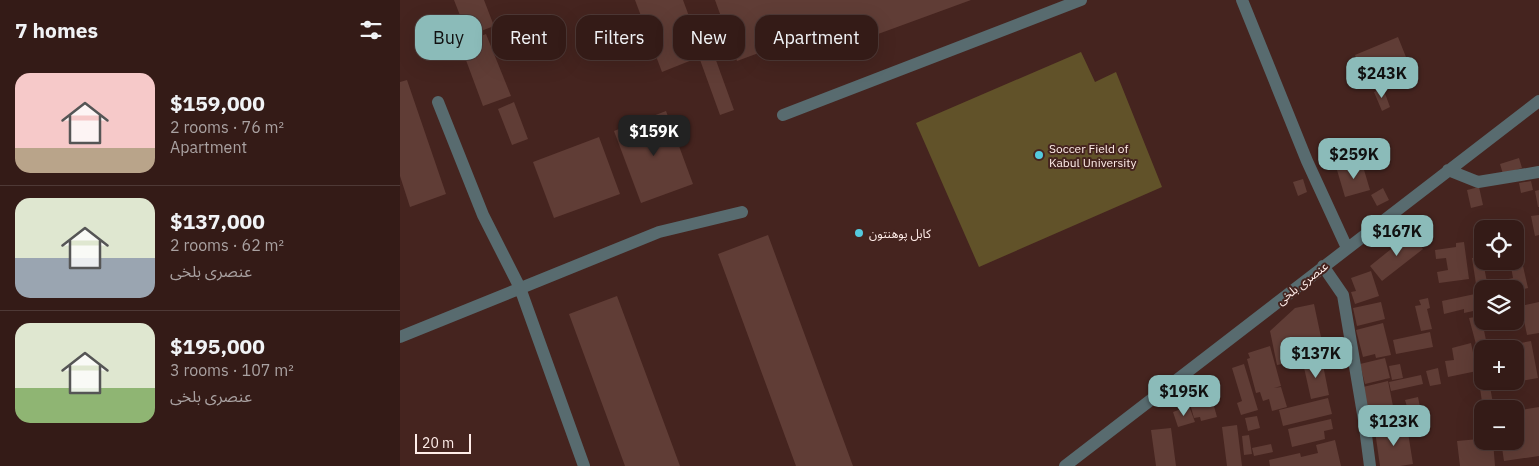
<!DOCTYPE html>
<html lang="en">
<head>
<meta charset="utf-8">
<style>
  :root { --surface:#341b17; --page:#3f2824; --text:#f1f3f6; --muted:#a9a1a1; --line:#4e3936; --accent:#8bbbb9 }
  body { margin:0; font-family:"IBM Plex Sans","Noto Sans Arabic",sans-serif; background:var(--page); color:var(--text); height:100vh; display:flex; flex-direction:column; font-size:19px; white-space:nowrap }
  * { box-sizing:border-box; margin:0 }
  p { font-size:16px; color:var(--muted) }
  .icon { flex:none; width:28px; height:28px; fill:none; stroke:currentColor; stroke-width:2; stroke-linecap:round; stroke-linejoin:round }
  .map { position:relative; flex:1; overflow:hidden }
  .details { display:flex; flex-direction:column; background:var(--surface); width:400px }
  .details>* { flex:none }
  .guide { position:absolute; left:15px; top:15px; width:475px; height:45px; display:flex; gap:10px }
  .tools { position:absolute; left:1074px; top:220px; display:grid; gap:10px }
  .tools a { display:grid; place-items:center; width:50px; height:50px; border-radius:10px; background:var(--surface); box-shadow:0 5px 20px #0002,0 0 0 1px var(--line); font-size:25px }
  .scale { position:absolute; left:15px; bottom:12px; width:56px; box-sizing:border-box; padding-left:5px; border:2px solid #ffede9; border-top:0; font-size:14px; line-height:18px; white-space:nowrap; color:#ffede9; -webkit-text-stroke:4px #45241f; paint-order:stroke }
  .price { position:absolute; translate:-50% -42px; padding:0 11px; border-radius:10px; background:var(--accent); color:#111; font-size:16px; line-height:32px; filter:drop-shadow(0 1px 2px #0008) }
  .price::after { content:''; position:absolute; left:50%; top:30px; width:15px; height:11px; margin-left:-8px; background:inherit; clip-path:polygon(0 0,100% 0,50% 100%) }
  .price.on { background:#222; color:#fff }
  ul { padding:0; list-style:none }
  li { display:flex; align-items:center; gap:15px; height:125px; padding:0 15px }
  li+li { border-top:1px solid var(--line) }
  li span { display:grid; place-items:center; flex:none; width:140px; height:100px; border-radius:15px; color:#555 }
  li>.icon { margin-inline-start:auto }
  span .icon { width:60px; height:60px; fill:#fffc; stroke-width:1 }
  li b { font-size:21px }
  h2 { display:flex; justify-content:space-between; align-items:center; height:60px; padding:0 15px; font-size:21px }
  .chip { padding:0 18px; border-radius:15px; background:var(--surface); box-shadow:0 5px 20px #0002,0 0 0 1px var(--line); font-size:18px; line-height:45px }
  .chip.on { background:var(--accent); color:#111 }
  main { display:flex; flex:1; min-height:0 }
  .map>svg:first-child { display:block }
</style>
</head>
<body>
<main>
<section class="details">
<h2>7 homes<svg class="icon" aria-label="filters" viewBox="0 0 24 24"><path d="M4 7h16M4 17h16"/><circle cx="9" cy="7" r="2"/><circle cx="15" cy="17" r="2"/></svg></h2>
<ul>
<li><span style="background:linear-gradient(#f6c9c9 75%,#b9a48a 0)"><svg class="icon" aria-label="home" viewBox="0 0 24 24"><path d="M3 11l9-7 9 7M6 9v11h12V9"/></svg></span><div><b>$159,000</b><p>2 rooms · 76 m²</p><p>Apartment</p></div></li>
<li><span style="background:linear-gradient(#dfe7d0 60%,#9aa5b1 0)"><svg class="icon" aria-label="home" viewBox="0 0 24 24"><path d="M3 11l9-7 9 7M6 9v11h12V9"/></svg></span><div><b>$137,000</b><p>2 rooms · 62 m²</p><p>عنصری بلخی</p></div></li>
<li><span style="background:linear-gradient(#dfe7d0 65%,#8fb573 0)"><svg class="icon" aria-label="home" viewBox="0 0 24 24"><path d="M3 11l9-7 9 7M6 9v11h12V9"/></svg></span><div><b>$195,000</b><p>3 rooms · 107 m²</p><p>عنصری بلخی</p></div></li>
</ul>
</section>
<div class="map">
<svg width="1139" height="466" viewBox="0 0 1139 466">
  <rect width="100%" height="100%" fill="#45241f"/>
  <path fill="#615229" d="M 681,52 L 695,82 L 716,72 L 762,187 L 579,267 L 516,123 Z"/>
  <path fill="#603d36" d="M 54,0 L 84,0 L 94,26 L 68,36 Z
    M 235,0 L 283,0 L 300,46 L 289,51 L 292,60 L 262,72 Z
    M 315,0 L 571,0 L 407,60 L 399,38 L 337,61 Z
    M 86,34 L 111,96 L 83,106 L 60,44 Z
    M 998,37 L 1008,62 L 996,66 L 995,63 L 978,69 L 980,74 L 964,80 L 955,55 Z
    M 313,52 L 334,110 L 320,115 L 299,57 Z
    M 7,80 L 46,194 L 10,207 L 0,176 L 0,82 Z
    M 983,88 L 990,107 L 982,111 L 974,92 Z
    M 114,102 L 128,139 L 112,145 L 98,109 Z
    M 266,111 L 293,184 L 241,203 L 214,131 Z
    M 199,137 L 220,194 L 154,218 L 133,162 Z
    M 1119,158 L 1122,168 L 1103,174 L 1100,164 Z
    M 962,163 L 970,190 L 945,197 L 937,170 Z
    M 903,179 L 907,192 L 898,196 L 893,182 Z
    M 1131,181 L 1133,190 L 1121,193 L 1119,183 Z
    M 1079,187 L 1083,205 L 1071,208 L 1067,190 Z
    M 983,188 L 989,200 L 977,206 L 971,195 Z
    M 1139,190 L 1139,207 L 1138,207 L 1135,191 Z
    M 1139,215 L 1139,235 L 1135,236 L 1131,216 Z
    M 1116,224 L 1119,236 L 1115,237 L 1115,229 L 1105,229 L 1104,227 Z
    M 1011,233 L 1023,249 L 982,281 L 970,266 Z
    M 368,235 L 453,466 L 396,466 L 318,254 Z
    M 1064,242 L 1069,279 L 1039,283 L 1037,272 L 1048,270 L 1046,258 L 1036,259 L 1035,250 L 1056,247 L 1056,243 Z
    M 1118,244 L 1128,288 L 1115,291 L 1115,289 L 1087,289 L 1086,284 L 1113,278 L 1110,261 L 1115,261 L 1115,245 Z
    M 1082,257 L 1087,282 L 1076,284 L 1072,258 Z
    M 971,271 L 979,296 L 955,304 L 951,292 L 956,291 L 951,278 Z
    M 1075,294 L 1078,310 L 1064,313 L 1064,309 L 1044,314 L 1042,301 Z
    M 217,296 L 280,466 L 225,466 L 169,314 Z
    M 1028,298 L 1030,308 L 1027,309 L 1032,329 L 1021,331 L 1015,306 L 1021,305 L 1019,300 Z
    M 981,302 L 985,319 L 957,326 L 953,308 Z
    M 1139,302 L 1139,333 L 1127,335 L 1121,306 Z
    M 914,304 L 925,356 L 877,365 L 870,331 L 895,308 Z
    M 1081,316 L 1087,345 L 1077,348 L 1069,318 Z
    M 983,323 L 991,355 L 976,358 L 975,354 L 963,357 L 956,330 Z
    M 1030,332 L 1033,347 L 996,354 L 993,340 Z
    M 1131,341 L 1138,378 L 1115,382 L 1115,349 L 1094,348 Z
    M 1071,343 L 1077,371 L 1048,377 L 1045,361 L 1054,360 L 1052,348 Z
    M 870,346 L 881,386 L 874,388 L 881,387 L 887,407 L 872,411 L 869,399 L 863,401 L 860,392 L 856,393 L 847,359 L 850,358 L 848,353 Z
    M 1082,349 L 1082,375 L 1079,376 L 1074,350 Z
    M 985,358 L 990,378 L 965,384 L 960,364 Z
    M 922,360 L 929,395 L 911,399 L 903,363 Z
    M 844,364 L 858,410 L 841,415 L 837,403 L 842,401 L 832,368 Z
    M 1000,364 L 1003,378 L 992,380 L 989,366 Z
    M 1038,368 L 1041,384 L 1030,386 L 1026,371 Z
    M 1021,375 L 1023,384 L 991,391 L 989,382 Z
    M 1082,380 L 1089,381 L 1094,409 L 1083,409 L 1079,381 Z
    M 988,381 L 995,416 L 971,422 L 963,387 Z
    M 810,392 L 817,417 L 801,421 L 800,417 L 794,418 L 790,404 Z
    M 1018,397 L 1020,407 L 1008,410 L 1005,400 Z
    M 928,398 L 932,414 L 883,426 L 879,410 Z
    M 789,406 L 795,422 L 778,427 L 773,412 Z
    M 1139,407 L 1139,456 L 1104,461 L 1101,441 L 1115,441 L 1115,411 Z
    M 857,416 L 860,428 L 848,431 L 845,418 Z
    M 931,419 L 933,429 L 924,431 L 925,439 L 892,447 L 888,429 Z
    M 837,425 L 842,466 L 827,466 L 822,427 Z
    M 1007,426 L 1013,464 L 1000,466 L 980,466 L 975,431 Z
    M 771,428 L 776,466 L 756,466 L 751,430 Z
    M 1078,433 L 1082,433 L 1082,441 L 1093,441 L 1095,466 L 1060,466 L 1057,441 L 1079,439 Z
    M 849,435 L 852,454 L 844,455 L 842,436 Z
    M 935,440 L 941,466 L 870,466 L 869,460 L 900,453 L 901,457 L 918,453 L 916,445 Z
    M 871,444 L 873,452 L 854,456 L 852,448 Z"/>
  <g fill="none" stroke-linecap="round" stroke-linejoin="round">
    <path stroke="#586b6f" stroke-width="12" d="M 842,0 L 907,161 L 947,248
      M 38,102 L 83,215 L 120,288 L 184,466
      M 383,115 L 681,0
      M 1048,170 L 1078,182 L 1139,172
      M 923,266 L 943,295 L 964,420 L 970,466
      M 0,337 L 259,232 L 342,212
      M 665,466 L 1139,101"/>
  </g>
  <g fill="#54cade" stroke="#45241f" stroke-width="2">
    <circle cx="639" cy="155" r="5"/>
    <circle cx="459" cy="233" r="5"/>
  </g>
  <g text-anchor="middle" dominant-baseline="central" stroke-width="4" stroke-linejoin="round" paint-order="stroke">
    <g font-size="12" fill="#ffede9" stroke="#45241f" text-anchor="start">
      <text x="649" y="148">Soccer Field of<tspan x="649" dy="14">Kabul University</tspan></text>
      <text x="469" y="233">کابل پوهنتون</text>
    </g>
    <g font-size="12" fill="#ffede9" stroke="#45241f">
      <text transform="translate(902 283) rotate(-38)">عنصری بلخی</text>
    </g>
  </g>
</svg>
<div class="tools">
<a><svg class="icon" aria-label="locate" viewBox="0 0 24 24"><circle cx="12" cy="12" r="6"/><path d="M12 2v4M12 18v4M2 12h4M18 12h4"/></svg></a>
<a><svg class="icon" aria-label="layers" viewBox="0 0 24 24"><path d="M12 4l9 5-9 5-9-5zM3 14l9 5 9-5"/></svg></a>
<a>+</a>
<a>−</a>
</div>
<div class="scale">20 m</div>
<b class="price" style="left:982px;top:99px">$243K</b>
<b class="price on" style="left:254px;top:157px">$159K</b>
<b class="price" style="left:954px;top:180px">$259K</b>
<b class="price" style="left:997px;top:257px">$167K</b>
<b class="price" style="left:916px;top:379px">$137K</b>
<b class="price" style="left:784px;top:417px">$195K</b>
<b class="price" style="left:994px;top:447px">$123K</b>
<div class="guide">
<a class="chip on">Buy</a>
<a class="chip">Rent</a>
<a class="chip">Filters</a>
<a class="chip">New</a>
<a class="chip">Apartment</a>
</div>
</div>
</main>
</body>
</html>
